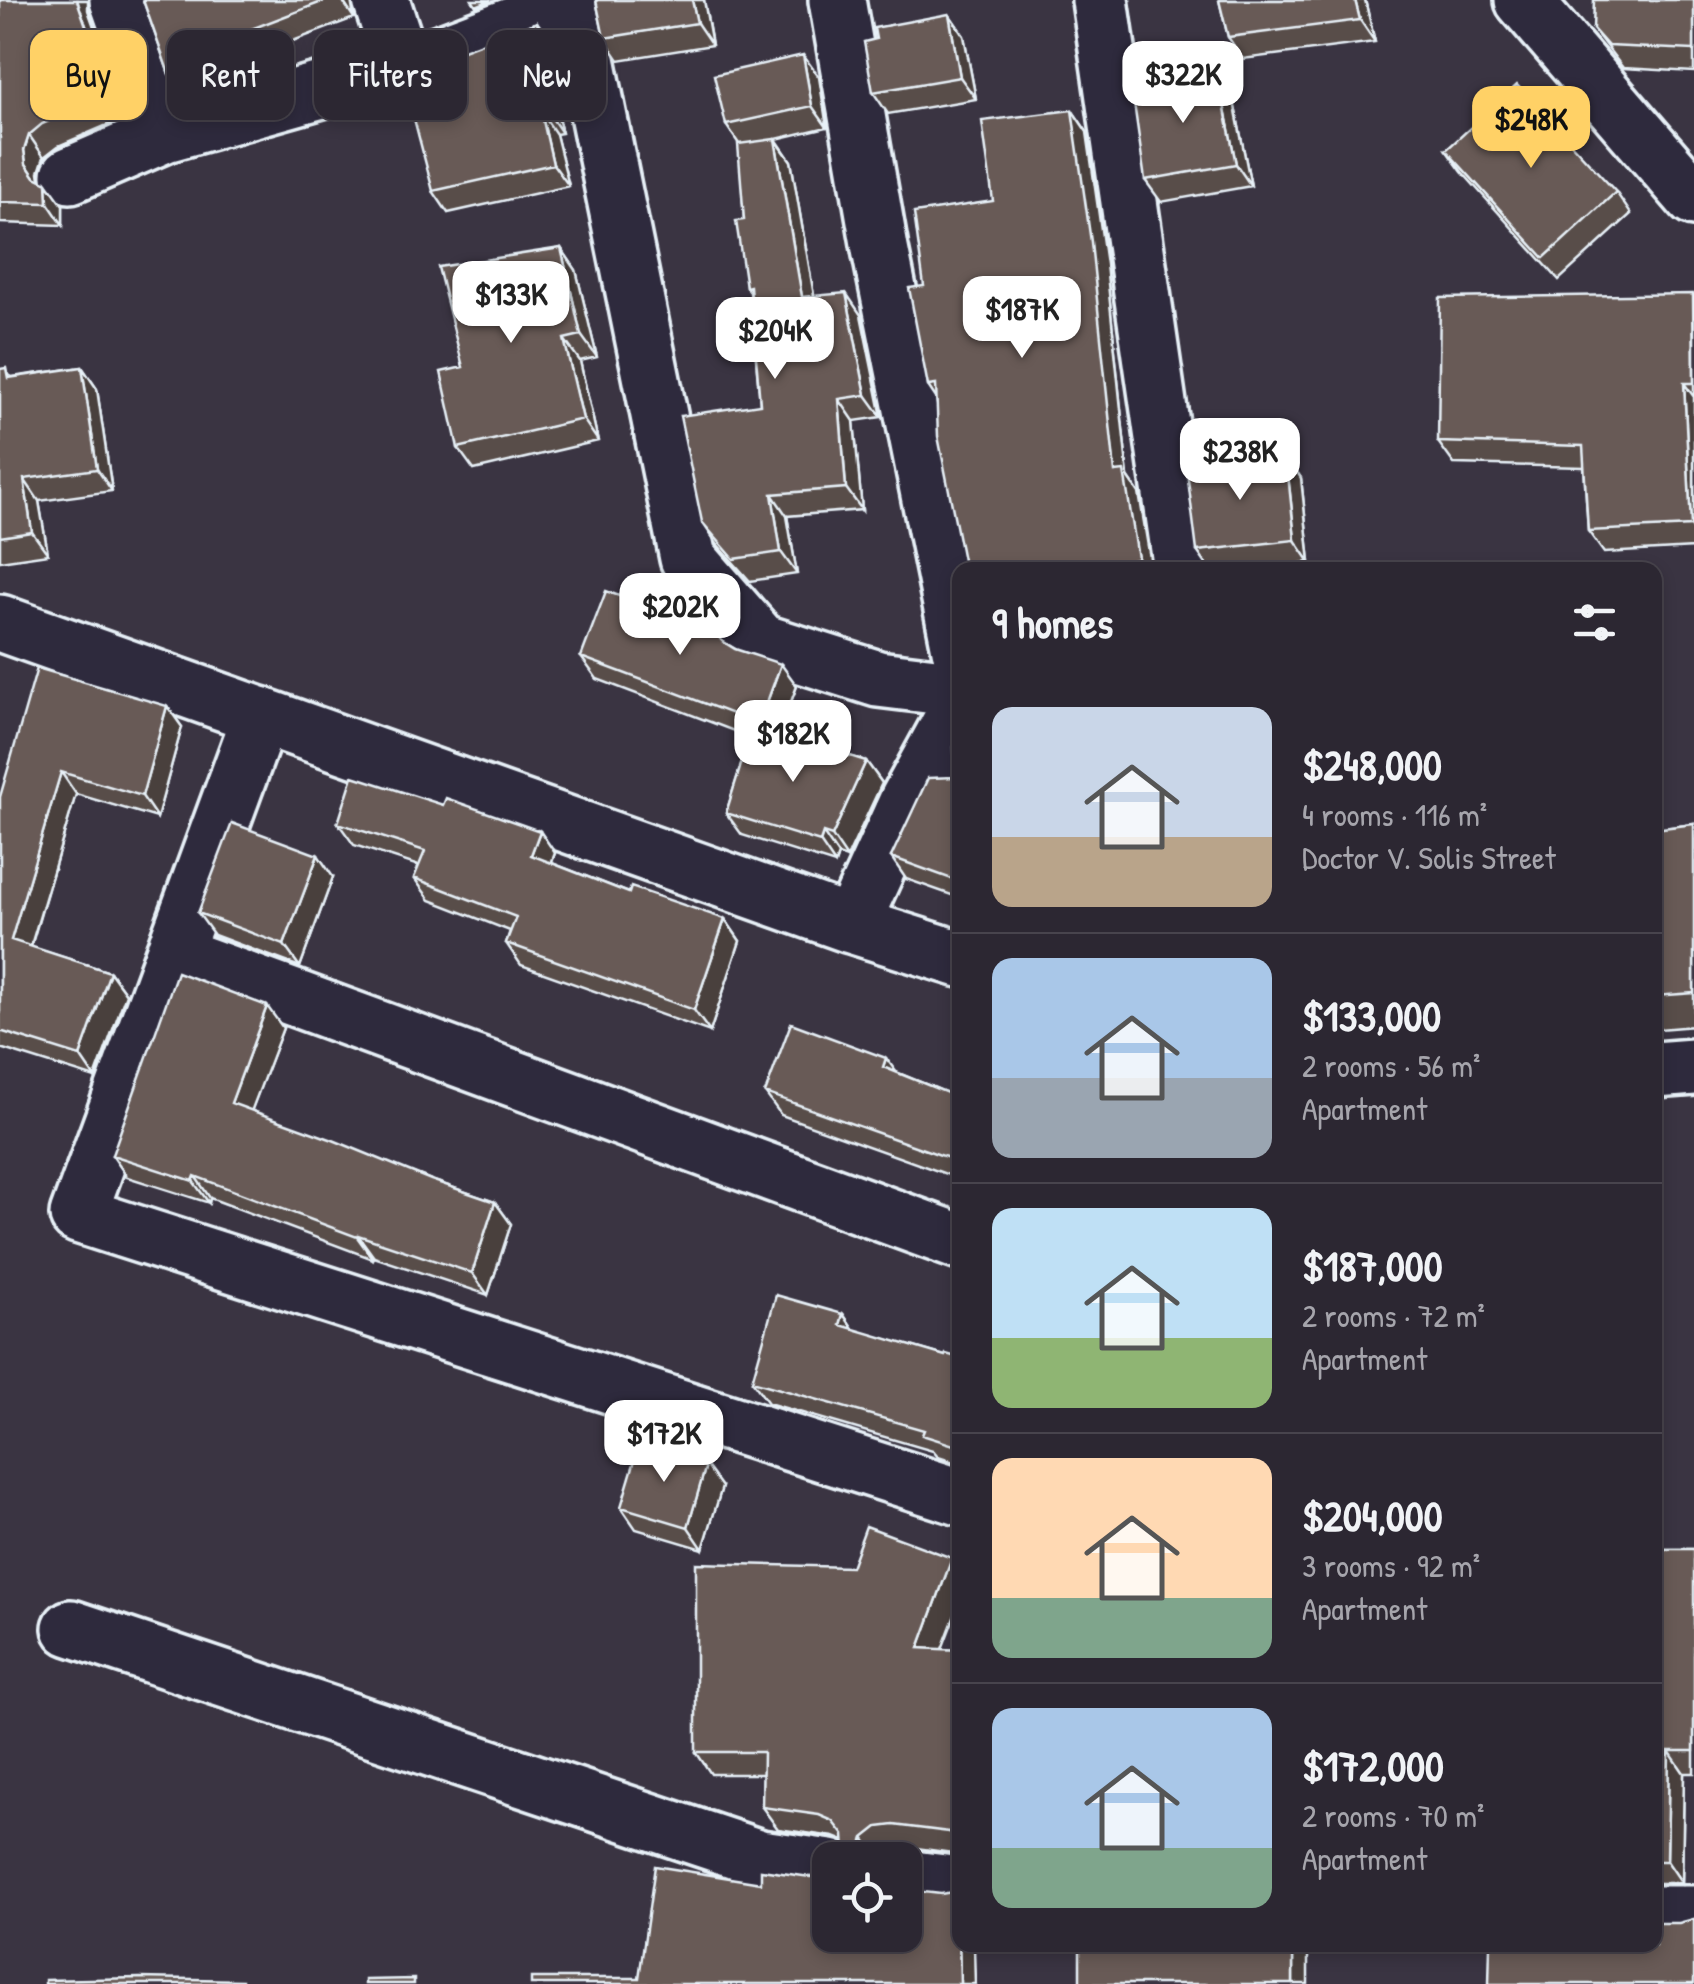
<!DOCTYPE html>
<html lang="en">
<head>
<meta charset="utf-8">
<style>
  :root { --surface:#2c2732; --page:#342f3a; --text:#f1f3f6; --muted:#a6a5ac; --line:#48444d; --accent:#ffd166 }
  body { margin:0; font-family:"Patrick Hand",sans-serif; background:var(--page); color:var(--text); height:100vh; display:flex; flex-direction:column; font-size:38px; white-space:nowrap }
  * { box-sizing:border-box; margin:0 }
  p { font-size:32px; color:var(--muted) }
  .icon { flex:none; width:55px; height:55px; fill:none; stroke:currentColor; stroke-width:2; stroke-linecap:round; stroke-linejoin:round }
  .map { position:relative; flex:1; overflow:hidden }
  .side { position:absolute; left:952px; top:562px; width:710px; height:1390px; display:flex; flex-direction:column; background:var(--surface); border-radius:20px; box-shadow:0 5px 15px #0003,0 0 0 2px var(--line) }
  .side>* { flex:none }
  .hud { position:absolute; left:30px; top:30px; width:772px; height:90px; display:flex; gap:20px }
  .tools { position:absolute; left:812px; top:1842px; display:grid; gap:20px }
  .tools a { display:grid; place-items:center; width:110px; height:110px; border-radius:20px; background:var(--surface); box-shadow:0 5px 15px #0003,0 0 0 2px var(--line); font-size:50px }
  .price { position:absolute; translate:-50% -85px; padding:0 22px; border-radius:20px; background:#fff; color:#222; font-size:32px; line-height:65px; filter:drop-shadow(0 2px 5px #0008) }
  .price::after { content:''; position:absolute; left:50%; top:60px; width:30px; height:22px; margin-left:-15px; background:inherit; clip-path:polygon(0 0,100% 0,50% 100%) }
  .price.active { background:var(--accent); color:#111 }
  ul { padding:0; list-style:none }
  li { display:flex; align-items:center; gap:30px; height:250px; padding:0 40px }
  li+li { border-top:2px solid var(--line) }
  li span { display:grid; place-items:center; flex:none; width:280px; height:200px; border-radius:20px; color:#555 }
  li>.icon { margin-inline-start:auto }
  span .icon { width:120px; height:120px; fill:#fffc; stroke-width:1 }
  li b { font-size:42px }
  h2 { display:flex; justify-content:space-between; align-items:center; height:120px; padding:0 40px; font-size:42px }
  .tag { padding:0 35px; border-radius:20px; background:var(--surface); box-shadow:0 5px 15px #0003,0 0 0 2px var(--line); font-size:35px; line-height:90px }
  .tag.active { background:var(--accent); color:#111 }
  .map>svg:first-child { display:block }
</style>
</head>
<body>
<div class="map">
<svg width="1694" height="1984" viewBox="0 0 1694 1984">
  <rect width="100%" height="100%" fill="#3a3442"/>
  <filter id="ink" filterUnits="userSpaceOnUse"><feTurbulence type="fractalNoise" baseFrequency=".01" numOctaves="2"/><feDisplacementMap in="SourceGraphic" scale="20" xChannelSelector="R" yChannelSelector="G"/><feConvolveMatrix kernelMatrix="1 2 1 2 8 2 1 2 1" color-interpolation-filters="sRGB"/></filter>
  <g filter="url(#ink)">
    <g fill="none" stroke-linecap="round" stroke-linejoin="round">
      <defs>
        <path id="minor" d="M 118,0 L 165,134
          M 381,0 L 403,67
          M 575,0 L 688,558 L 761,642 L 878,679 L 960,689
          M 837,0 L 880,249 L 960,649
          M 1100,0 L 1182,570
          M 70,175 L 165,134 L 403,67 L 575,2
          M 0,623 L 851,925 L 960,959
          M 261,715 L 78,1215 L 960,1497
          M 851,925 L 908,800 L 960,705
          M 174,954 L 960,1242
          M 1655,1070 L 1694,1067
          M 71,1628 L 760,1858 L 830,1868
          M 905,1878 L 960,1885
          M 1655,1914 L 1694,1914"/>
        <path id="tertiary" d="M 1523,0 L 1694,198"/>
      </defs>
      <use href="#minor" stroke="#e8f1f8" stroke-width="62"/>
      <use href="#tertiary" stroke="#e8f1f8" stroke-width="62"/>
      <use href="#minor" stroke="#2f2a3d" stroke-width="55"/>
      <use href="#tertiary" stroke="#2f2a3d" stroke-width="55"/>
    </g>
    <path fill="#594d4a" stroke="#e8f1f8" stroke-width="2.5" d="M 0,0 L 88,0 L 88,10 L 126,117 L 58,146 L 44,157 L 39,172 L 40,180 L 63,205 L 63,225 L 0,223 Z
      M 143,0 L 351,0 L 354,18 L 261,53 L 268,73 L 185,96 L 169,74 Z
      M 472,0 L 491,0 L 476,6 Z
      M 596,0 L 704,0 L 712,45 L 619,60 L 604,38 Z
      M 1219,0 L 1365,0 L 1375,42 L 1243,59 L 1228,37 Z
      M 1694,0 L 1694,72 L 1623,68 L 1593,29 Z
      M 949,14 L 964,36 L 976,99 L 888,114 L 873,92 L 876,39 Z
      M 537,22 L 552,44 L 557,70 L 546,72 L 562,133 L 556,134 L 569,186 L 448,213 L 433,191 Z
      M 819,77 L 827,127 L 776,139 L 791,161 L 814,296 L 861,315 L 882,417 L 854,421 L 862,510 L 787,516 L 797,574 L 750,581 L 717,544 L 702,522 L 760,404 L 750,292 L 746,287 L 744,220 L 739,144 L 726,125 Z
      M 1232,92 L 1251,186 L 1161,202 L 1145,180 Z
      M 1072,110 L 1087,132 L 1106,264 L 1128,477 L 1139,493 L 1152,570 L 965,570 L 936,398 L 928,386 L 924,286 L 993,201 Z
      M 1446,150 L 1616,192 L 1631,214 L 1559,280 L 1462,172 Z
      M 561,248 L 576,270 L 597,357 L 580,361 L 598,441 L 474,470 L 458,448 L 463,367 Z
      M 1694,296 L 1694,548 L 1604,553 L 1588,531 L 1584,467 L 1454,464 L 1438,442 Z
      M 82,367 L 97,389 L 112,491 L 39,501 L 48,554 L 0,561 L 0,369 L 12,377 Z
      M 1286,456 L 1301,478 L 1310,562 L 1241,570 L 1210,570 L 1197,551 Z
      M 722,641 L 797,686 L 779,734 L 866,761 L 882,783 L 847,858 L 838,855 L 835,864 L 742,835 L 726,813 L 750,737 L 597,679 L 581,657 Z
      M 167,706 L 182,727 L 157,818 L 76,794 L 31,947 L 110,972 L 126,994 L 95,1078 L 0,1048 L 0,797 Z
      M 960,751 L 960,898 L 906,879 L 891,857 L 955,777 Z
      M 338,823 L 555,853 L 552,863 L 629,893 L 725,919 L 740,941 L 710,1032 L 521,965 L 506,943 L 510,931 L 430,900 L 414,878 L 419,866 L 354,845 Z
      M 1694,824 L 1694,1026 L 1659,1029 L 1655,1023 L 1655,829 Z
      M 333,877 L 300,967 L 214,935 L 198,913 Z
      M 283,1028 L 251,1111 L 431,1180 L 495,1202 L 511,1224 L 488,1295 L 374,1257 L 373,1259 L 210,1198 L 209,1203 L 127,1177 L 112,1155 Z
      M 896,1072 L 960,1098 L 960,1179 L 781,1115 L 765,1093 Z
      M 843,1314 L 854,1330 L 945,1356 L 960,1358 L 960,1464 L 938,1457 L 933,1451 L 768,1403 L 752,1381 Z
      M 722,1487 L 703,1549 L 636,1529 L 621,1507 Z
      M 1655,1541 L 1657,1541 L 1662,1549 L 1694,1549 L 1694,1773 L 1684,1773 L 1682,1883 L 1655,1883 Z
      M 942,1649 L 960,1650 L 960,1854 L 909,1847 L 894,1849 L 880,1860 L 841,1860 L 845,1851 L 844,1841 L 834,1837 L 778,1829 L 762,1807 L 763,1774 L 711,1774 L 696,1752 Z"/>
    <path fill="#493f3c" stroke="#e8f1f8" stroke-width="2.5" d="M 77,0 L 88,0 L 88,10 L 126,117 L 110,95 Z
      M 342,0 L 351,0 L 354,18 Z
      M 692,0 L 704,0 L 712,45 L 697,23 Z
      M 1355,0 L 1365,0 L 1375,42 L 1360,20 Z
      M 949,14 L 964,36 L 976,99 L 960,77 Z
      M 537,22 L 552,44 L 557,70 L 542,48 Z
      M 246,31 L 261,53 L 268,73 L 253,51 Z
      M 530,50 L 546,72 L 562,133 L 547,111 Z
      M 803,55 L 819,77 L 827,127 L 812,106 Z
      M 1217,70 L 1232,92 L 1251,186 L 1236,164 Z
      M 1072,110 L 1087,132 L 1106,264 L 1128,477 L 1139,493 L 1152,570 L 1146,570 L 1138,558 L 1115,472 Z
      M 541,112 L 556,134 L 569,186 L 553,164 Z
      M 29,135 L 44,157 L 39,172 L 41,186 L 26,164 L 24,150 Z
      M 775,139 L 791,161 L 818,319 L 802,297 Z
      M 47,183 L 63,205 L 63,225 L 48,203 Z
      M 561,248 L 576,270 L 597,357 L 581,335 Z
      M 846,293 L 861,315 L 882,417 L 866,395 Z
      M 564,339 L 580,361 L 598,441 L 583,419 Z
      M 82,367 L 97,389 L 112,491 L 97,469 Z
      M 1684,383 L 1694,397 L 1694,531 L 1691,526 Z
      M 839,399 L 854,421 L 862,510 L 846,488 Z
      M 1286,456 L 1301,478 L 1310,562 L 1295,540 Z
      M 24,479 L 39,501 L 48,554 L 32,532 Z
      M 772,494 L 787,516 L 797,574 L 781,552 Z
      M 781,664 L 797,686 L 774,746 L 759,724 Z
      M 167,706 L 182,727 L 157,818 L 142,796 Z
      M 866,761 L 882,783 L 847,858 L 832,836 Z
      M 61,772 L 76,794 L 26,962 L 11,940 Z
      M 540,831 L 555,853 L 546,877 L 531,855 Z
      M 823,833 L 838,855 L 835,864 L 820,842 Z
      M 318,855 L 333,877 L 300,967 L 284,945 Z
      M 725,919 L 740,941 L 710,1032 L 694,1010 Z
      M 110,972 L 126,994 L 95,1078 L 80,1056 Z
      M 267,1006 L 283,1028 L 246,1125 L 231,1103 Z
      M 886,1058 L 902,1080 L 883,1067 Z
      M 195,1176 L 210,1198 L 209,1203 L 193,1181 Z
      M 495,1202 L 511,1224 L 488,1295 L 472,1273 Z
      M 358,1235 L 374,1257 L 373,1259 L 357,1237 Z
      M 843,1314 L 858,1336 L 840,1325 Z
      M 706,1465 L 722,1487 L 703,1549 L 688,1527 Z
      M 952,1558 L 960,1569 L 960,1602 L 934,1670 L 919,1648 Z
      M 1669,1751 L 1684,1773 L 1682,1883 L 1667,1861 Z
      M 864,1838 L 880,1860 L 860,1860 L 859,1853 Z
      M 958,1891 L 960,1893 L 960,1945 L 974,1945 L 975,1984 L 960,1984 Z
      M 1293,1945 L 1308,1945 L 1308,1984 L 1293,1984 Z"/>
    <path fill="#685a56" stroke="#e8f1f8" stroke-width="2.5" d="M 0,0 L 77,0 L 110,95 L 42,124 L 29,135 L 24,150 L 26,164 L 35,177 L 47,183 L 48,203 L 0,202 Z
      M 143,0 L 327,0 L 246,31 L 253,51 L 169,74 Z
      M 596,0 L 692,0 L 697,23 L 604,38 Z
      M 1219,0 L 1355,0 L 1360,20 L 1228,37 Z
      M 1594,0 L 1694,0 L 1694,50 L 1608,46 L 1593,29 Z
      M 949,14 L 960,77 L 873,92 L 864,42 L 876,39 L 874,28 Z
      M 537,22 L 542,48 L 530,50 L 547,111 L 541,112 L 553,164 L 433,191 L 402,73 Z
      M 803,55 L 812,106 L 726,125 L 714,75 Z
      M 1217,70 L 1236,164 L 1145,180 L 1134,103 L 1140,102 L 1137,86 Z
      M 1517,85 L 1616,192 L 1544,258 L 1446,150 Z
      M 1072,110 L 1091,242 L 1115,472 L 1124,471 L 1138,558 L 1134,560 L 1048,570 L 965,570 L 938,436 L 936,385 L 928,386 L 909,288 L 924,286 L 914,213 L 993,201 L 982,121 Z
      M 775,139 L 802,297 L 846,293 L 866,395 L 839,399 L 846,488 L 772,494 L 781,552 L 734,559 L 702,522 L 680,416 L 760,404 L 750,286 L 746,287 L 736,221 L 744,220 L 738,144 Z
      M 561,248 L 581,335 L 564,339 L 583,419 L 458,448 L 441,372 L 463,367 L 438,267 Z
      M 1693,294 L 1694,383 L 1684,383 L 1691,526 L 1588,531 L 1583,446 L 1438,442 L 1440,298 Z
      M 82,367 L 97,469 L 24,479 L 32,532 L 0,537 L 0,369 L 6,368 L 8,378 Z
      M 1286,456 L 1295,540 L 1197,551 L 1186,464 L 1234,458 L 1235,462 Z
      M 606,591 L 709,630 L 708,624 L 722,641 L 735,649 L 781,664 L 759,724 L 581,657 Z
      M 37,668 L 167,706 L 142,796 L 61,772 L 11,940 L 110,972 L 80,1056 L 0,1031 L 0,797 Z
      M 753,726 L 866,761 L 832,836 L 823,833 L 820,842 L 726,813 Z
      M 954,748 L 960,751 L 960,882 L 891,857 L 928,778 L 955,777 Z
      M 353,776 L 443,805 L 446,798 L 540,831 L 531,855 L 629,893 L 631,887 L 725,919 L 694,1010 L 506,943 L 516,917 L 414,878 L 425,851 L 338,823 Z
      M 232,823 L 318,855 L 284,945 L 198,913 Z
      M 1694,824 L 1694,993 L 1655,996 L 1655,829 Z
      M 177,972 L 267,1006 L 231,1103 L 333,1140 L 431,1180 L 495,1202 L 472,1273 L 358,1235 L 357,1237 L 195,1176 L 193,1181 L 112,1155 Z
      M 791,1023 L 886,1058 L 883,1067 L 960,1098 L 960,1162 L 765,1093 Z
      M 776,1295 L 843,1314 L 840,1325 L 945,1356 L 946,1354 L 960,1358 L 960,1450 L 954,1445 L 922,1435 L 924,1430 L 752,1381 Z
      M 641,1440 L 706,1465 L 688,1527 L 621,1507 Z
      M 866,1526 L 952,1558 L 919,1648 L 960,1650 L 960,1830 L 958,1830 L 958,1836 L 949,1832 L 894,1825 L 878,1827 L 864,1838 L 859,1853 L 860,1860 L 841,1860 L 845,1851 L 844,1835 L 833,1821 L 819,1815 L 762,1807 L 763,1752 L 696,1752 L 696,1563 L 851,1567 Z
      M 1655,1541 L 1657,1541 L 1657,1549 L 1694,1549 L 1694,1751 L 1669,1751 L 1667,1861 L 1655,1861 Z
      M 655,1866 L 761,1883 L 761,1870 L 810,1877 L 825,1875 L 830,1872 L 830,1935 L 905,1935 L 905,1890 L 941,1894 L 958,1891 L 960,1984 L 531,1984 L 531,1978 L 639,1978 Z
      M 1694,1919 L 1694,1984 L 1489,1984 L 1490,1945 L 1655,1945 L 1655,1923 L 1679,1923 Z
      M 1080,1945 L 1293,1945 L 1293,1984 L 1080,1984 Z
      M 140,1978 L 242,1980 L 242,1984 L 45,1984 L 45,1980 Z
      M 414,1979 L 414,1984 L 365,1984 L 365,1980 Z"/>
  </g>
</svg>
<div class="tools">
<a><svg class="icon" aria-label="locate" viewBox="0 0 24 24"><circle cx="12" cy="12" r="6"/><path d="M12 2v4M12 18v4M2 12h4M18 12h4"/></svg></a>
</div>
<b class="price" style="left:1183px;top:126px">$322K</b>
<b class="price active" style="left:1531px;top:171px">$248K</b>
<b class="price" style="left:511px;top:346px">$133K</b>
<b class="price" style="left:1022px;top:361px">$187K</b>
<b class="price" style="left:775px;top:382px">$204K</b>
<b class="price" style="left:1240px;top:503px">$238K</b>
<b class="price" style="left:680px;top:658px">$202K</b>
<b class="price" style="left:793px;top:785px">$182K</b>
<b class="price" style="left:664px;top:1485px">$172K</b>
<div class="hud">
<a class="tag active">Buy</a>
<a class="tag">Rent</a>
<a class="tag">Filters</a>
<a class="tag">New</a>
</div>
<section class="side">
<h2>9 homes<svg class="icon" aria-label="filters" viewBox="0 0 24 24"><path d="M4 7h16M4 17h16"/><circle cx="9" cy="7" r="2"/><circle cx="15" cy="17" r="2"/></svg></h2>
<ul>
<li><span style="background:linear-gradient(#c9d6e8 65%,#b9a48a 0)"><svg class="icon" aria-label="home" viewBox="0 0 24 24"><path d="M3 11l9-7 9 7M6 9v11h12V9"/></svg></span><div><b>$248,000</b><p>4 rooms · 116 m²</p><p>Doctor V. Solis Street</p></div></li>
<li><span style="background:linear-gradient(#a9c7e8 60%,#9aa5b1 0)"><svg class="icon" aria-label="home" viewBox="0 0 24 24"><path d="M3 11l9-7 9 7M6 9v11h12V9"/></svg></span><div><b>$133,000</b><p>2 rooms · 56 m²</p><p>Apartment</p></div></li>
<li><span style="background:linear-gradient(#bfe0f5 65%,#8fb573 0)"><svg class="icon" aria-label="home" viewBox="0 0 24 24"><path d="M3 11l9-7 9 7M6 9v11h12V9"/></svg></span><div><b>$187,000</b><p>2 rooms · 72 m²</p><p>Apartment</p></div></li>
<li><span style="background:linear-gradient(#ffd9b3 70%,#7fa58c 0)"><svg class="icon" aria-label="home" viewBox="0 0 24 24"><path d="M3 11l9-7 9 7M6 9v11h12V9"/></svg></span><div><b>$204,000</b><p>3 rooms · 92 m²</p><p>Apartment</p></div></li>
<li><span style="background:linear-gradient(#a9c7e8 70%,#7fa58c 0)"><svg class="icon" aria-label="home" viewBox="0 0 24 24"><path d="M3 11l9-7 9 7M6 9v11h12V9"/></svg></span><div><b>$172,000</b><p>2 rooms · 70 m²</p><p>Apartment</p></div></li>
</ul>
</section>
</div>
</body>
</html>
